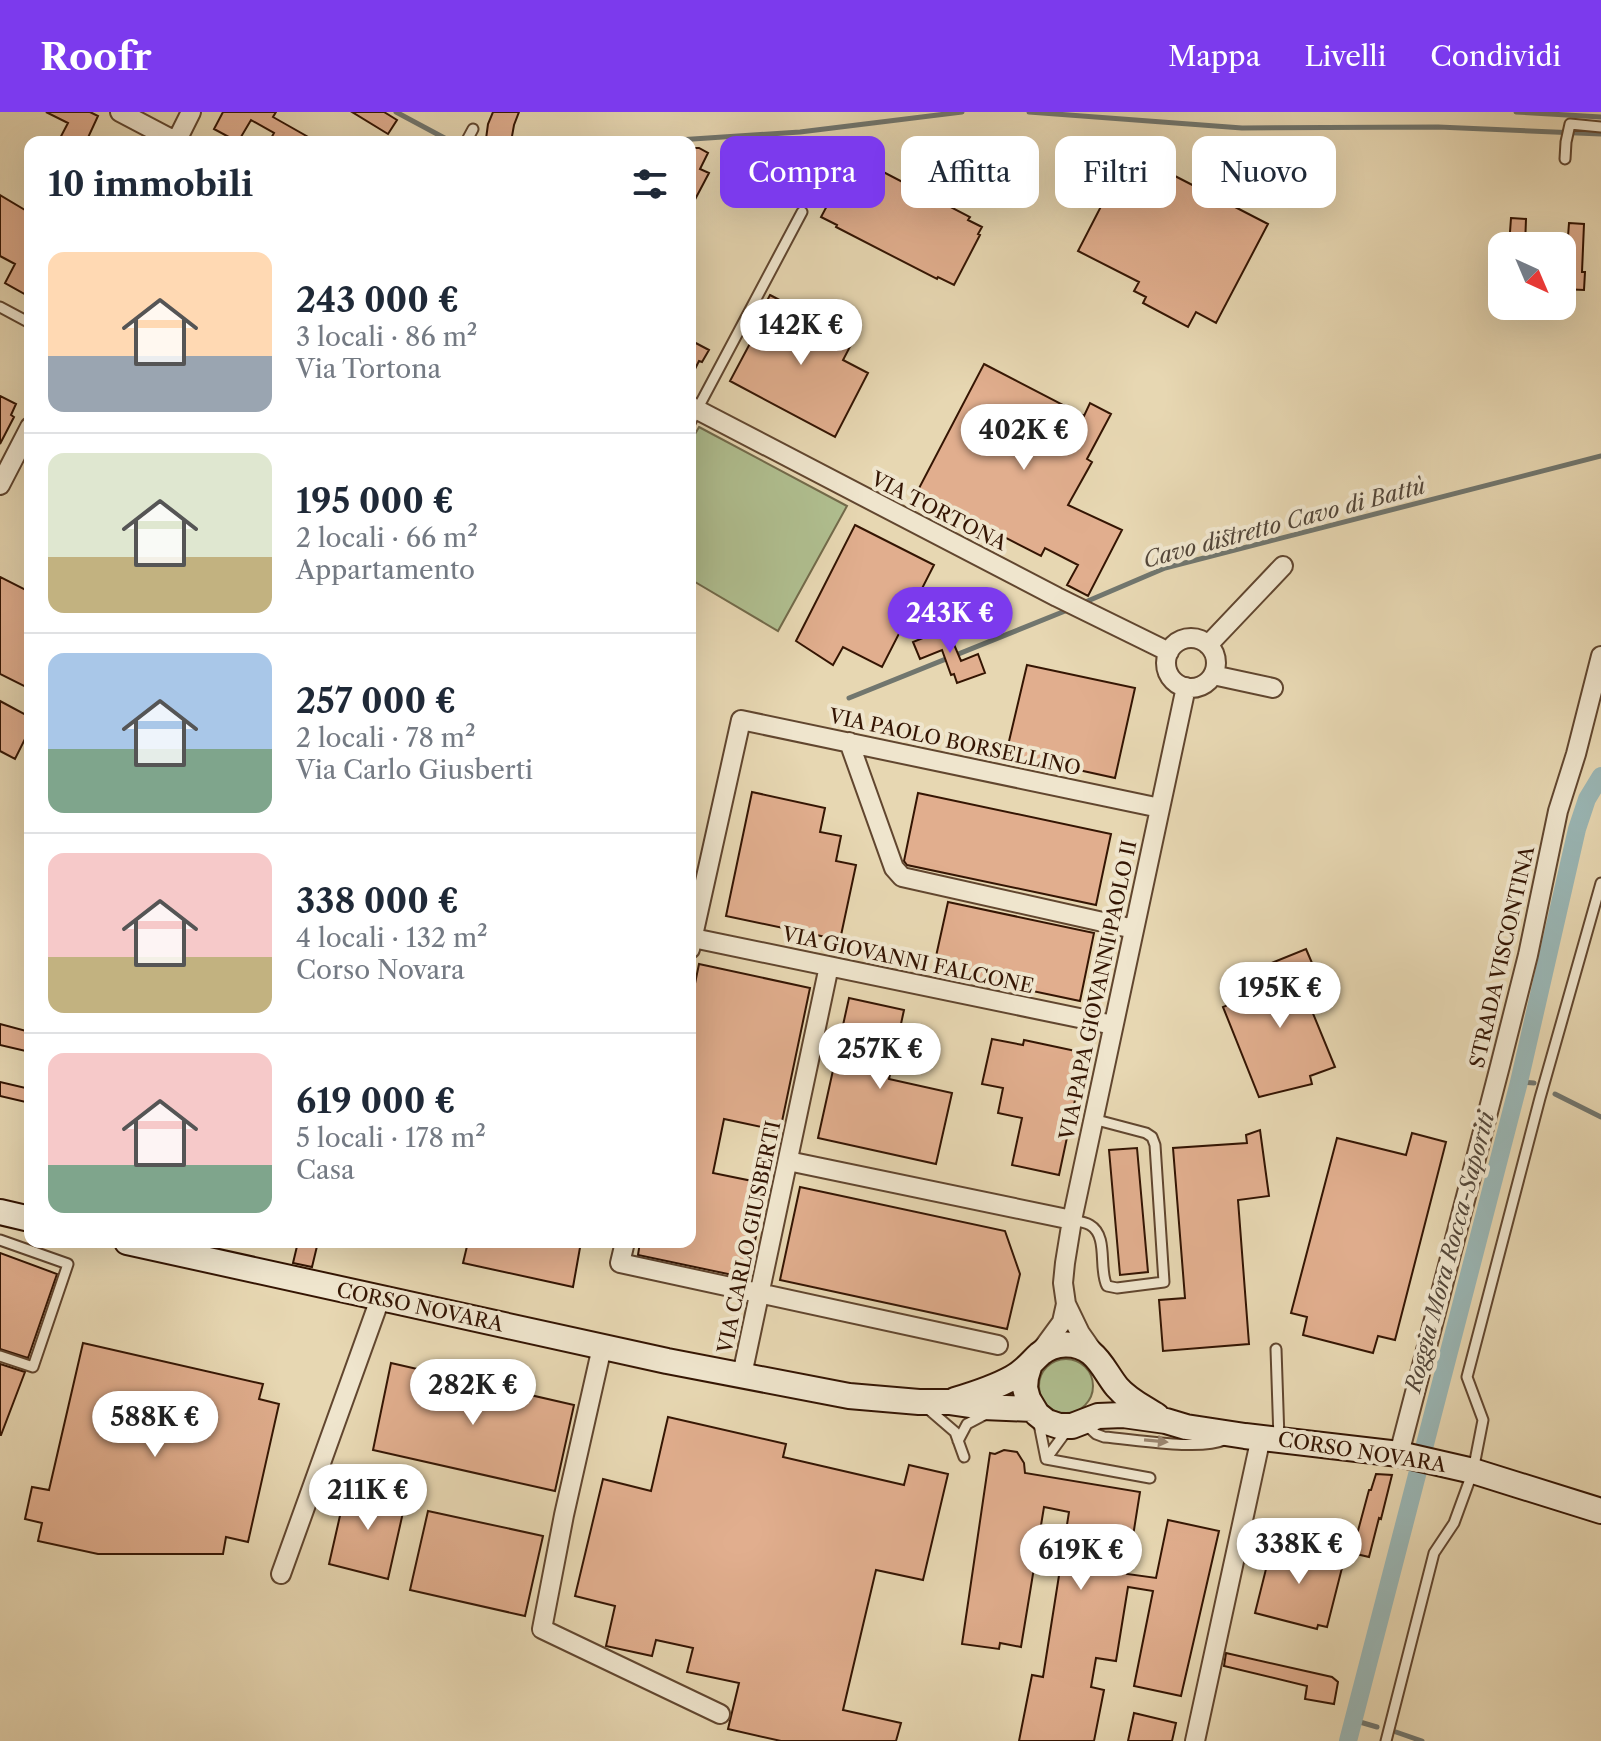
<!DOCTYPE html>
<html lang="it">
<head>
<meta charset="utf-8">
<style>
  :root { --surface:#fff; --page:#f6f6f7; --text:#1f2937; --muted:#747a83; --line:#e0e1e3; --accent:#7c3aed }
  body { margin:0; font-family:"Libre Caslon Text",serif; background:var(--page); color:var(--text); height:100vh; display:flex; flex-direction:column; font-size:30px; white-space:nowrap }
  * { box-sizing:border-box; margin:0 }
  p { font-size:26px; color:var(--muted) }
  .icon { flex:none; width:44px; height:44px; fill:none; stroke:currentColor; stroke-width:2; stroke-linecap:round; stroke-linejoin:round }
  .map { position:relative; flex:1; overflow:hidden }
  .side { position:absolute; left:24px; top:24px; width:672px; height:1112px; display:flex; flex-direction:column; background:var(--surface); border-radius:16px; box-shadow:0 8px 32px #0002 }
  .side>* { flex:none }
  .banner { position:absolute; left:720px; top:24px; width:760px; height:72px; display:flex; gap:16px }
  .needle { width:52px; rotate:136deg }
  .tools { position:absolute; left:1488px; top:120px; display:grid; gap:16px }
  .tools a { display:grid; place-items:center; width:88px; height:88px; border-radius:16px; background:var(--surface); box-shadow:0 8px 32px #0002; font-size:40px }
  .price { position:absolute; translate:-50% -68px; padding:0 18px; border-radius:28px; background:#fff; color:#222; font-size:26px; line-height:52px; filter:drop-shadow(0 2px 4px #0008) }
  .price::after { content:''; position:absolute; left:50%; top:48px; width:24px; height:18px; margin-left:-12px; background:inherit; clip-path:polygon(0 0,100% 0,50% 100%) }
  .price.on { background:var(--accent); color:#fff }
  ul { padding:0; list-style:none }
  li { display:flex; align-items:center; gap:24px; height:200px; padding:0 24px }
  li+li { border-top:2px solid var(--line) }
  li span { display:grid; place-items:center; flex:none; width:224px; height:160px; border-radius:16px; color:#555 }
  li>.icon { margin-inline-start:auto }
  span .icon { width:96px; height:96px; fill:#fffc; stroke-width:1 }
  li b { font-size:34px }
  h2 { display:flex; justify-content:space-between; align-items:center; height:96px; padding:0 24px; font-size:34px }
  .pill { padding:0 28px; border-radius:16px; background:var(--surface); box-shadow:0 8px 32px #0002; font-size:28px; line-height:72px }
  .pill.on { background:var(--accent); color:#fff }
  header { display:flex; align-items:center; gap:48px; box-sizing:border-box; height:112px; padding:0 40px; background:var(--accent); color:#fff }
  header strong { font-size:38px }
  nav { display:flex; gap:44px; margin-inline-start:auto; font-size:28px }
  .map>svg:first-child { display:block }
</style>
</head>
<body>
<header>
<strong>Roofr</strong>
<nav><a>Mappa</a><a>Livelli</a><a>Condividi</a></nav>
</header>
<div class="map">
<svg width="1601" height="1629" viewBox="0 0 1601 1629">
  <rect width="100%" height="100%" fill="#e7d7b2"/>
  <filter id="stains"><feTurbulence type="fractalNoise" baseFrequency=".0025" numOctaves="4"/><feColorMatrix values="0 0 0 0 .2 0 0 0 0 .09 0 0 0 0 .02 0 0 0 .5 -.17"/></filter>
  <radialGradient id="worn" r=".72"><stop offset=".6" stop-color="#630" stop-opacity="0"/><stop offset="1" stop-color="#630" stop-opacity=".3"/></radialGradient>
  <path fill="#b0bf90" stroke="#726a4a" stroke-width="2" d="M 699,315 L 847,394 L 778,519 L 690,467 L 690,331 Z
    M1039 1274a27 27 0 1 1 54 0a27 27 0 1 1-54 0Z"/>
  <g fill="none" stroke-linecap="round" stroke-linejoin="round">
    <path stroke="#71766e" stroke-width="5" d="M 396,0 L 452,30
      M 1029,0 L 1242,16 L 1438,15 L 1601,22
      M 1516,0 L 1601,5
      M 648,30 L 800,20 L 962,0
      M 1083,491 L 1165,456 L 1601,344
      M 849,586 L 1070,497
      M 1519,970 L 1534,971
      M 1555,982 L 1601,1005
      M 1353,1608 L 1377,1615
      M 1396,1620 L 1422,1629"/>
    <path stroke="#9ab7b6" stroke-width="18" d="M 1348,1629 L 1519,970 L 1577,717 L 1587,687 L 1601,664"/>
  </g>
  <path fill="#e1ae8e" stroke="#341503" stroke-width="2" d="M 46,0 L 90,0 L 98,4 L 86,30 L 58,30 L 68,11 Z
    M 223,0 L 276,0 L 273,5 L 317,30 L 269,30 L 274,21 L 251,8 L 238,30 L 214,17 Z
    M 352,0 L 384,0 L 397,8 L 388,22 Z
    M 493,0 L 519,0 L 514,13 L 511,30 L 486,27 L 488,12 Z
    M 690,36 L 699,36 L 708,41 L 700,57 L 709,61 L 690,97 Z
    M 852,47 L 867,55 L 868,52 L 970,105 L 968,108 L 982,115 L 978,122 L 980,123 L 954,173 L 938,165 L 937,167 L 836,115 L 837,113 L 821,105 Z
    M 1142,47 L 1268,112 L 1216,211 L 1196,200 L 1188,215 L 1143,191 L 1146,185 L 1134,179 L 1139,170 L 1078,139 L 1112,73 L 1125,79 Z
    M 0,83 L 30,101 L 30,185 L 5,171 L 15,152 L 0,144 Z
    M 1511,106 L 1526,107 L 1525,134 L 1509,134 Z
    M 1569,111 L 1584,112 L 1582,160 L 1585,160 L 1584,178 L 1562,177 L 1562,152 L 1566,152 Z
    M 770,183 L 854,227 L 843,248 L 868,261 L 835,325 L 730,269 L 763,207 L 759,204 Z
    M 690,228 L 709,238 L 702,250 L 699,249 L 690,267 Z
    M 984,252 L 1084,304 L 1090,291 L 1111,302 L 1087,347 L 1092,350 L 1068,393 L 1122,418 L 1088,484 L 1067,473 L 1078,453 L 1045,436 L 1041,444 L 917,380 Z
    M 0,284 L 16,292 L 11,303 L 14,305 L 0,332 Z
    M 855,413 L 934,453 L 882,555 L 843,535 L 833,553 L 796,529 Z
    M 0,465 L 30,480 L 30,577 L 0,562 Z
    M 947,516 L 961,549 L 978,542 L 985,561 L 957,571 L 954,562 L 951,563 L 942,538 L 920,547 L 913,530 Z
    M 1027,553 L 1135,576 L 1115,666 L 1006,642 Z
    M 0,589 L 30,605 L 30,617 L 15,647 L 0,639 Z
    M 752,680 L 825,696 L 820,720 L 841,724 L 836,749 L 856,753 L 840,828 L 726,804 Z
    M 918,681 L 1111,722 L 1096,793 L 907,753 L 904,749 Z
    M 948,790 L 1094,821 L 1080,889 L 933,858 Z
    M 1306,837 L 1315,858 L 1298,865 L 1335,955 L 1310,964 L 1312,972 L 1259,985 L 1223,895 L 1266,878 L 1261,866 L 1272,862 L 1269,852 Z
    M 699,852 L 810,876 L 780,1019 L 724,1007 L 713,1061 L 767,1072 L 747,1166 L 638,1143 L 640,1130 L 690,1130 L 690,896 Z
    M 849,886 L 904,898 L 889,967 L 952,981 L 936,1052 L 818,1026 Z
    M 0,912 L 30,920 L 30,940 L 0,933 Z
    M 992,927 L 1023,933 L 1024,928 L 1085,941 L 1059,1063 L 1012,1053 L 1022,1006 L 998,1001 L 1003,976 L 982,972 Z
    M 0,970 L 30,977 L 30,991 L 0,984 Z
    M 1260,1018 L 1269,1084 L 1238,1088 L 1249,1232 L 1163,1239 L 1159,1188 L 1185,1186 L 1173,1036 L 1247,1031 L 1246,1023 Z
    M 1412,1021 L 1446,1030 L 1395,1228 L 1378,1224 L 1373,1241 L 1303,1223 L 1307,1205 L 1291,1201 L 1337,1026 L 1406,1043 Z
    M 1137,1036 L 1148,1160 L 1120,1163 L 1109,1038 Z
    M 800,1075 L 1005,1119 L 1020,1162 L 1007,1217 L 780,1168 Z
    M 298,1130 L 318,1130 L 312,1155 L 293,1151 Z
    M 468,1130 L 581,1130 L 573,1175 L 463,1151 Z
    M 0,1141 L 57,1162 L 28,1246 L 0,1237 Z
    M 83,1231 L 263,1272 L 259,1287 L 279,1292 L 248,1430 L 226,1425 L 223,1442 L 98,1442 L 38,1429 L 42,1411 L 25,1407 L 32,1375 L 49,1378 Z
    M 391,1251 L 574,1293 L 555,1379 L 373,1338 Z
    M 0,1252 L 25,1260 L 1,1323 L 0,1323 Z
    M 668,1305 L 786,1332 L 783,1345 L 904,1373 L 909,1353 L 948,1362 L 923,1468 L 876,1458 L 843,1598 L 901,1611 L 896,1629 L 781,1629 L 728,1617 L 739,1571 L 687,1560 L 693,1536 L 656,1528 L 652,1544 L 606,1534 L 615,1494 L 575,1484 L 603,1367 L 651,1379 Z
    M 1004,1338 L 1017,1340 L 1024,1351 L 1025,1361 L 1140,1380 L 1127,1462 L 1156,1466 L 1168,1408 L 1219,1419 L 1181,1584 L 1134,1574 L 1153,1479 L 1128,1475 L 1116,1549 L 1096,1546 L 1091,1575 L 1104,1578 L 1094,1629 L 1019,1629 L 1032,1563 L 1043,1565 L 1069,1400 L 1044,1395 L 1021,1535 L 1000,1531 L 999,1537 L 962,1532 L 990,1341 L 995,1342 Z
    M 1376,1362 L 1392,1363 L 1381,1407 L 1379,1406 L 1369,1445 L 1352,1441 L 1369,1378 L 1371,1378 Z
    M 347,1373 L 406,1387 L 388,1467 L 329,1452 Z
    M 428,1399 L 543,1424 L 525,1504 L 410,1478 Z
    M 1273,1429 L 1344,1448 L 1327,1515 L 1318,1513 L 1317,1517 L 1255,1501 Z
    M 1226,1541 L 1332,1565 L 1338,1570 L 1334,1592 L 1305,1587 L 1307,1574 L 1224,1554 Z
    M 1134,1601 L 1176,1611 L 1172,1629 L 1128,1629 Z"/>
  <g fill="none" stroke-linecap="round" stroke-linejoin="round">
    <defs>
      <path id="service" d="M 466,30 L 473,17
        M 1565,47 L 1566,30 L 1570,12 L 1601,15
        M 0,195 L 30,211
        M 690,311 L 802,100
        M 1072,1108 C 1078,1109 1085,1110 1090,1113 C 1109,1124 1098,1157 1107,1174 L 1117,1176 L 1164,1170 L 1155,1033 L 1152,1025 L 1146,1021 L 1093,1007
        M 0,1128 L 68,1152 L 33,1255 L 0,1244
        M 1276,1237 L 1279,1327
        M 926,1295 L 955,1320 L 964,1345
        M 1038,1307 L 1046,1347
        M 1085,1312 L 1096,1322 L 1104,1325 C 1133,1327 1200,1339 1224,1328
        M 958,1329 L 967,1312 L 986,1302
        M 1046,1347 L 1065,1321 L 1069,1319
        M 1046,1347 L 1150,1366
        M 1386,1629 L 1434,1441 L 1454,1411 L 1473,1359 L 1483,1308 L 1467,1265 L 1540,986 L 1601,771"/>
      <path id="minor" d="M 120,0 L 177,30
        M 176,30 L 191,0
        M 690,294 L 1057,485 L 1169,540
        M 0,373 L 30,315
        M1166 551a25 25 0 1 1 50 0a25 25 0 1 1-50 0Z
        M 1208,533 L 1283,454
        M 1213,563 L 1273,576
        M 849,630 L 894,756 L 902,765 L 1134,817
        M 693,826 L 1113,913
        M 690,837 L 741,608 L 1160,696
        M 788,1049 L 1072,1108
        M 625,1130 L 620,1151 L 998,1233
        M 1066,1192 L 1080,1221 L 1094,1241
        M 602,1235 L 564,1403 L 542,1517 L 720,1602
        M 1040,1240 L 1062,1210 L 1066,1192 L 1063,1171 L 1065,1151 L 1072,1108 L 1186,575
        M 742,1263 L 829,854
        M 1399,1342 L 1500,954 L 1528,843 L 1558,699 L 1576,642 L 1601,544
        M 281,1462 L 380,1187
        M 1195,1629 L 1261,1325"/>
      <path id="secondary" d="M 0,1100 L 30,1107
        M 127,1130 L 667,1249 L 849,1284 L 919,1290 L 949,1290 L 983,1295 L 1033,1297
        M 1029,1255 L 1026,1265 L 1025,1276 L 1028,1287 L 1037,1302 L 1047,1310 L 1059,1314 L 1072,1314 L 1098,1304 L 1123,1303 L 1166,1309 L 1186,1315 L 1245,1324 L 1399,1342 L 1473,1359 L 1601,1399
        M 955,1288 C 975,1282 994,1276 1012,1266 C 1025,1259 1030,1251 1040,1242 C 1054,1230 1076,1229 1091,1241 C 1102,1250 1108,1264 1117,1275 C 1128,1288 1143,1295 1157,1304"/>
    </defs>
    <use href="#service" stroke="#61462f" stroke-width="13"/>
    <use href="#minor" stroke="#61462f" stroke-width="22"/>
    <use href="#secondary" stroke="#341503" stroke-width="28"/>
    <use href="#service" stroke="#efe5cd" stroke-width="9"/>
    <use href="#minor" stroke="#efe5cd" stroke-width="18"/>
    <use href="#secondary" stroke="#efe5cd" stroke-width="24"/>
  </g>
  <defs><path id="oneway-solid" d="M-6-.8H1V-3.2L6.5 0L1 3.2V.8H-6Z" transform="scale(2)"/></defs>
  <use fill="#9b8772" href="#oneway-solid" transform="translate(1156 1329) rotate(5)"/>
  <g text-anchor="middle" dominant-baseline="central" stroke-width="8" stroke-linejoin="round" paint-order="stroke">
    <g font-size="20" fill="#341503" stroke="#efe5cd">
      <text transform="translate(939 399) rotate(27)">VIA TORTONA</text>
      <text transform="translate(955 630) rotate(12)">VIA PAOLO BORSELLINO</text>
      <text transform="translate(1502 845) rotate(-77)">STRADA VISCONTINA</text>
      <text transform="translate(908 848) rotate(12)">VIA GIOVANNI FALCONE</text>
      <text transform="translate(1098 878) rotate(-78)">VIA PAPA GIOVANNI PAOLO II</text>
      <text transform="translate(749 1125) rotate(-78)">VIA CARLO GIUSBERTI</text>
      <text transform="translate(420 1195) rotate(12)">CORSO NOVARA</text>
      <text transform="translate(1362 1340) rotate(9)">CORSO NOVARA</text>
    </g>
    <g font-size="22" font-style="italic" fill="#534639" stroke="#efe5cd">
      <text transform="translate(1284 411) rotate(-15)">Cavo distretto Cavo di Battù</text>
      <text transform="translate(1450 1140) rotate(-75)">Roggia Mora Rocca-Saporiti</text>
    </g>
  </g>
  <rect width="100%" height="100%" filter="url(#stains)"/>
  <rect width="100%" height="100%" fill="url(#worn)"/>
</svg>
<div class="tools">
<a><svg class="needle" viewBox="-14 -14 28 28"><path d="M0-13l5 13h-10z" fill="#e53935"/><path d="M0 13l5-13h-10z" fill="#747a83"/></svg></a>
</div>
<b class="price" style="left:801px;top:255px">142K €</b>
<b class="price" style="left:1024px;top:360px">402K €</b>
<b class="price on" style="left:950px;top:543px">243K €</b>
<b class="price" style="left:1280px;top:918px">195K €</b>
<b class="price" style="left:880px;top:979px">257K €</b>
<b class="price" style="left:473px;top:1315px">282K €</b>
<b class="price" style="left:155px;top:1347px">588K €</b>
<b class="price" style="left:368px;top:1420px">211K €</b>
<b class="price" style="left:1299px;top:1474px">338K €</b>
<b class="price" style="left:1081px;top:1480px">619K €</b>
<div class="banner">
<a class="pill on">Compra</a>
<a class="pill">Affitta</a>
<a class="pill">Filtri</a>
<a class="pill">Nuovo</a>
</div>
<section class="side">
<h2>10 immobili<svg class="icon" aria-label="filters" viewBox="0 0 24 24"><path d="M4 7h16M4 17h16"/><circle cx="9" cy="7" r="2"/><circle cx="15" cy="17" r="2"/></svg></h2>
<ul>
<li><span style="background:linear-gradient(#ffd9b3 65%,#9aa5b1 0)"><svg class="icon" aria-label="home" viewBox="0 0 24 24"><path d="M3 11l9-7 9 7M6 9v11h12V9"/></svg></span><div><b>243 000 €</b><p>3 locali · 86 m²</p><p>Via Tortona</p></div></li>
<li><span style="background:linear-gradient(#dfe7d0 65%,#c2b280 0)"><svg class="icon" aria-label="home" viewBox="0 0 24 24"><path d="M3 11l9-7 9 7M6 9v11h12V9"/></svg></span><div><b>195 000 €</b><p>2 locali · 66 m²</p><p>Appartamento</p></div></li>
<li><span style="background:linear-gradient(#a9c7e8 60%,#7fa58c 0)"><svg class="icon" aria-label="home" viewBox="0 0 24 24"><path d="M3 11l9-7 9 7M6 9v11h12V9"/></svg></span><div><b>257 000 €</b><p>2 locali · 78 m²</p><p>Via Carlo Giusberti</p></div></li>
<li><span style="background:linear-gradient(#f6c9c9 65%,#c2b280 0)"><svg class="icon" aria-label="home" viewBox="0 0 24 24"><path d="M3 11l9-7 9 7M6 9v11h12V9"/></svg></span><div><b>338 000 €</b><p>4 locali · 132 m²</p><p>Corso Novara</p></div></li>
<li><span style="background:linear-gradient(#f6c9c9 70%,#7fa58c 0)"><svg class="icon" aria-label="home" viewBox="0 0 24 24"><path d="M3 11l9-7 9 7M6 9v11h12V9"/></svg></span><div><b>619 000 €</b><p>5 locali · 178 m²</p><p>Casa</p></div></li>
</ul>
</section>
</div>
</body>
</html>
